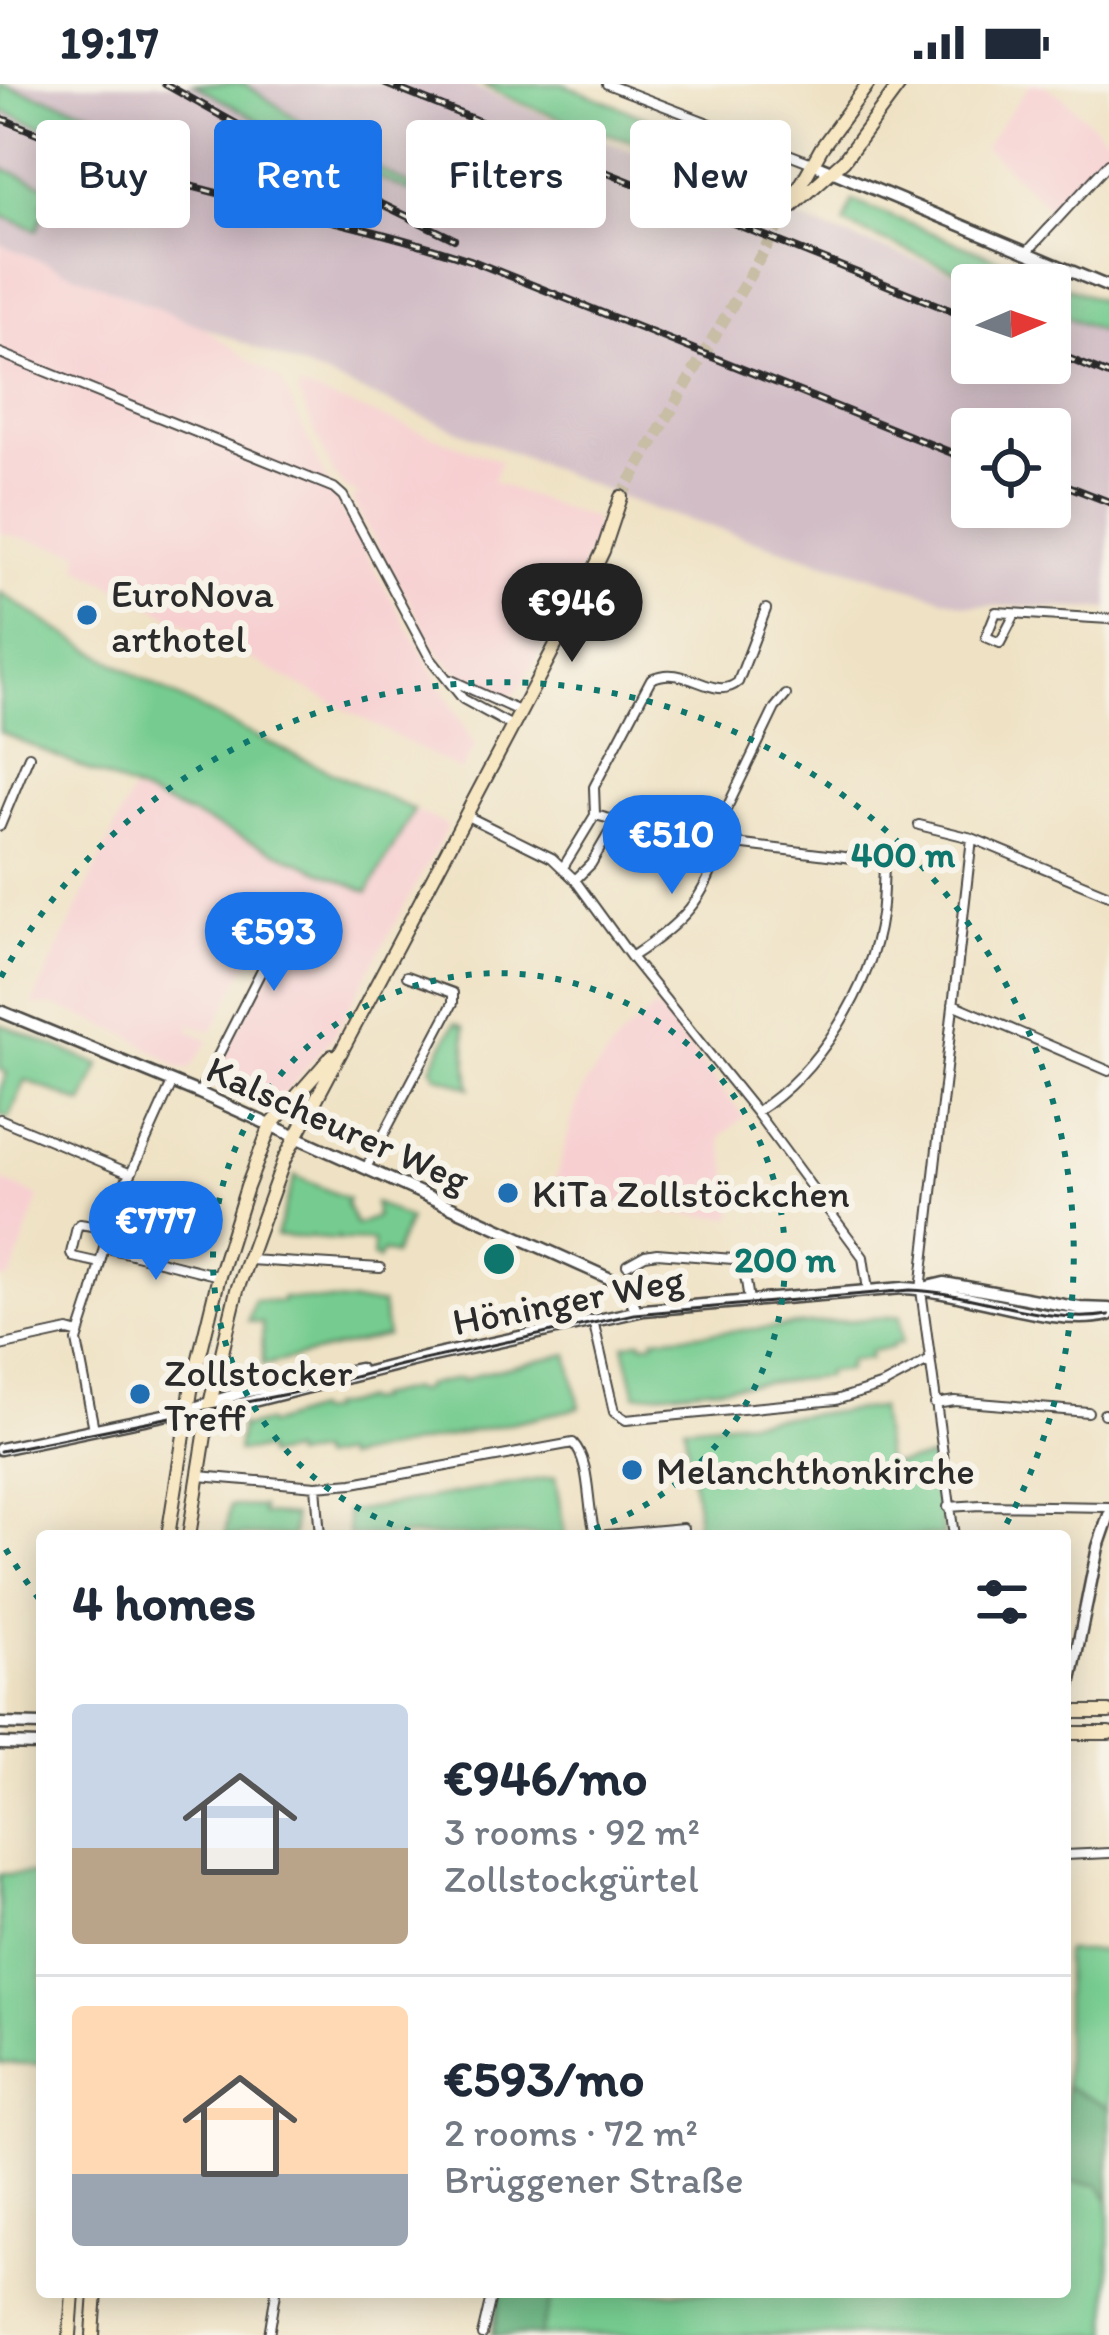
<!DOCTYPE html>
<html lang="en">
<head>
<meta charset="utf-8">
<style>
  :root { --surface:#fff; --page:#f2f2f3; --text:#1f2937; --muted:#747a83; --line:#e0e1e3; --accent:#1a73e8 }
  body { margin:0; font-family:Itim,sans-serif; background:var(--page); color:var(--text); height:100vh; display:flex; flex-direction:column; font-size:45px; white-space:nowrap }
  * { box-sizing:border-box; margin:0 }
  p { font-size:39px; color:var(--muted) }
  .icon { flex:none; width:66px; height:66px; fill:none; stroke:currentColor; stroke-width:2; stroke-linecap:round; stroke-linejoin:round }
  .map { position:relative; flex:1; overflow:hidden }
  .details { position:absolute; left:36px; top:1446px; width:1035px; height:768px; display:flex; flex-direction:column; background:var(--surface); border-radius:12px; box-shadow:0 6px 30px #0003 }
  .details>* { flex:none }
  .guide { position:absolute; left:36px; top:36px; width:1038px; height:108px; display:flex; gap:24px }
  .needle { width:78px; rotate:88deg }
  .controls { position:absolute; left:951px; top:180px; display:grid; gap:24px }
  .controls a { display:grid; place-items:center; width:120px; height:120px; border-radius:12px; background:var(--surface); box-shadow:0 6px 30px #0003; font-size:60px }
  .price { position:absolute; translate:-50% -102px; padding:0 27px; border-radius:42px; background:var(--accent); color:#fff; font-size:39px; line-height:78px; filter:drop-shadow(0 3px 6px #0008) }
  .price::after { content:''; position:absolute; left:50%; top:72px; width:36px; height:27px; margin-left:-18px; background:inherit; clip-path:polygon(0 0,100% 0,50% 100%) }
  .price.active { background:#222; color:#fff }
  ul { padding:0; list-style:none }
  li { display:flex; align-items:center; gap:36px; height:300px; padding:0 36px }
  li+li { border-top:3px solid var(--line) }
  li span { display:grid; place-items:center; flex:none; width:336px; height:240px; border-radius:12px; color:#555 }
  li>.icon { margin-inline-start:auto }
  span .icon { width:144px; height:144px; fill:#fffc; stroke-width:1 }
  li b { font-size:51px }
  h2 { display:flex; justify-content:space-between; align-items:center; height:144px; padding:0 36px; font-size:51px }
  .chip { padding:0 42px; border-radius:12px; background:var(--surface); box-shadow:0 6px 30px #0003; font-size:42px; line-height:108px }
  .chip.active { background:var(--accent); color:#fff }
  .status { display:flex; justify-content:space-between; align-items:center; height:84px; padding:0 60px; background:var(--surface); direction:ltr }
  .status svg { height:33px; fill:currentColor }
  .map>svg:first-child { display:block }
</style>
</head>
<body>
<div class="status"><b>19:17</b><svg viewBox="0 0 49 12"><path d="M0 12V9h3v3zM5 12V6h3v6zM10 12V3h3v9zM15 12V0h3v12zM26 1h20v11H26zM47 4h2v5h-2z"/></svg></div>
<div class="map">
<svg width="1109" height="2251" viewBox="0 0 1109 2251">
  <rect width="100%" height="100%" fill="#f7f3e8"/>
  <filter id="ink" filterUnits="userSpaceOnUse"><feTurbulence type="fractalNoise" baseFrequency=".00833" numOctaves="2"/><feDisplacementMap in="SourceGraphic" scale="24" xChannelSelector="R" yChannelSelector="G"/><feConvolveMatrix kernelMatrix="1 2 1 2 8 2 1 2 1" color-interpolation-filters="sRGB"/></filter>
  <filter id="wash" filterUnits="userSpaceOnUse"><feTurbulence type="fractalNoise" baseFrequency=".004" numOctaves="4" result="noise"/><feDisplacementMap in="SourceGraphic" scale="48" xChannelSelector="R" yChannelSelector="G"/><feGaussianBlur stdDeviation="2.7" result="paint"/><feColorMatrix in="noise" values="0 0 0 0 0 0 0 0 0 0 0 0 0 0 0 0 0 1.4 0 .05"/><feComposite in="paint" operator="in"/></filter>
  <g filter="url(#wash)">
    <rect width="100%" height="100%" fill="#efe2c4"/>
    <path fill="#f7cfd1" d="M 1030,0 L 1042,0 L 1063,13 L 1109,56 L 1109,64 L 1051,126 L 984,63 Z
      M 0,160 L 195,238 L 281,297 L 340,424 L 475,662 L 461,687 L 78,483 L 80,468 L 0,449 Z
      M 300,303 L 500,377 L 493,398 L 574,429 L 593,433 L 597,448 L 583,482 L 532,583 L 514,611 L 502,613 L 466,596 L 439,570 L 351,415 L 361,411 L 345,404 L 334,391 L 298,309 Z
      M 132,708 L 368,808 L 414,726 L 448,742 L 334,951 L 275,1021 L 264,1023 L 209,1000 L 292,844 L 276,834 L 271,847 L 261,853 L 212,948 L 190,940 L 188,946 L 209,956 L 190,985 L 182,985 L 130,952 L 56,922 L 32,921 Z
      M 652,926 L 659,926 L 744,1033 L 720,1053 L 733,1107 L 733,1134 L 613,1125 L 555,1098 L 575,1025 L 586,1000 L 618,957 Z
      M 0,1096 L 39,1113 L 11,1194 L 0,1196 Z"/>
    <path fill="#d2bdc6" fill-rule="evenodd" d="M 0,0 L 467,0 L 799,136 L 990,201 L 972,201 L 972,279 L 1050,279 L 1050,226 L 1109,251 L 1109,525 L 966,521 L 646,423 L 0,160 ZM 972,345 L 1050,345 L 1050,423 L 972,423 Z"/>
    <path fill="#76cc90" stroke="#507c5e" stroke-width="3" d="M 0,0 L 96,29 C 104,43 99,51 87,60 L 0,26 Z
      M 194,0 L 245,0 L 345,67 L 444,119 L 443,122 L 300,60 Z
      M 563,0 L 657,38 L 643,60 C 587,45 534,27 482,1 Z
      M 0,83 L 49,103 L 41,122 L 45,124 L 37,146 L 0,131 Z
      M 853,117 L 1109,220 L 1109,251 L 1050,226 L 1050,201 L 990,201 L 844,140 Z
      M 0,508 C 129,596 272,662 414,726 L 368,808 L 0,648 Z
      M 455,939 L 464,943 L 470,1004 L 435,991 L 434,985 L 431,984 Z
      M 0,940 L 100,981 L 83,1020 L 26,996 L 9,1034 L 0,1031 L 0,1006 L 7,989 L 0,985 Z
      M 295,1092 L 348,1115 L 346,1120 L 356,1141 L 376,1133 L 375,1119 L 409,1135 L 394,1171 L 383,1167 L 378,1176 L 373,1173 L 373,1157 L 340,1156 L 338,1153 L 337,1156 L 313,1154 L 311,1152 L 310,1154 L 276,1152 Z
      M 282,1214 L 382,1220 L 387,1252 L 263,1281 L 262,1239 L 248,1237 L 254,1216 L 282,1218 Z
      M 900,1232 L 902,1259 L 893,1260 L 892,1264 L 870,1267 L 870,1275 L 848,1277 L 848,1286 L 826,1288 L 826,1293 L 636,1311 L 624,1261 L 641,1256 L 642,1260 L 654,1258 L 654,1254 L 665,1253 Z
      M 568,1270 L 580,1323 L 570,1326 L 344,1375 L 342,1370 L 319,1375 L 317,1369 L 292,1373 L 291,1368 L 266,1372 L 265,1366 L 237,1367 L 241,1341 L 245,1343 L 266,1338 L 268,1341 L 310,1327 L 314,1326 L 315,1329 L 328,1327 L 328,1323 L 364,1316 L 366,1318 L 375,1316 L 375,1313 L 412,1305 L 414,1308 L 424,1305 L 424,1302 L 461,1294 L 462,1297 L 479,1290 Z
      M 879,1324 L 886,1378 L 896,1380 L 931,1374 L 944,1452 L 695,1452 L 697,1424 L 684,1342 Z
      M 555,1393 L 565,1452 L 349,1452 L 346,1428 Z
      M 230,1422 L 262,1423 L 262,1430 L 293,1432 L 293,1452 L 225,1452 Z
      M 0,1790 L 42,1790 L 42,1980 L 0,1979 Z
      M 1065,1867 L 1109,1867 L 1109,2251 L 492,2251 L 498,2208 L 1065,2208 Z"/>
    <path fill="#60b07a" stroke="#466e52" stroke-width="3" d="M 1065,2002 L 1109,2024 L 1109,2116 L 1098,2101 L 1065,2097 Z
      M 502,2208 L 554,2208 L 540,2251 L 494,2251 Z"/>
  </g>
  <g filter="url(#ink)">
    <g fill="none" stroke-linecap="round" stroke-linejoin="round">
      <path stroke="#c8bda5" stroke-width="12" stroke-dasharray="12 6" stroke-linecap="butt" d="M 621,413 L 787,127"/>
      <defs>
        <path id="minor" d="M 607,0 L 812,79
          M 1027,168 L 1109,79
          M 0,269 L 334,404 L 343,412 L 430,574 L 463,615 L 512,642
          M 1015,530 L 1000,559 L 986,553 L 996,528 L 1109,535
          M 451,596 L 519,627
          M 595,731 L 676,752 L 711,757 L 877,777 L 884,783 C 883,799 883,815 881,831 C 871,904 818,989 756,1028
          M 467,732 L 552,774 L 575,796 L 631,873 L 756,1028 L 863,1173 L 868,1206
          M 919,741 L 972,754 L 1109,811
          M 0,742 L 29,672
          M 711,757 L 775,624 L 786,611
          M 564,782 L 595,731 L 594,703 L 651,595 C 686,578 713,619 738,598 L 766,525
          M 575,796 L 591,780 L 616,737
          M 631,873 C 680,841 707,816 721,757
          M 953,920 L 1109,987
          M 199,1009 L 284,842
          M 0,1035 L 131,1090
          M 366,1084 L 453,919 L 453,909 L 407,892
          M 104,1163 L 219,1192
          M 249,1176 L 380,1184
          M 100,1179 L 73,1173 L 71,1169 L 77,1143 L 80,1140 L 109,1145
          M 627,1181 L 645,1171 L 657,1169 L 733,1175 C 747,1183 746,1201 749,1216
          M 593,1236 L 614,1328 L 626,1336 L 836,1316 L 883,1301 L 930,1276
          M 0,1262 L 68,1247 L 79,1250
          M 935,1320 L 955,1317 L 1088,1328
          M 1104,1330 L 1109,1330
          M 94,1345 L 77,1257 L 91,1214 L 118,1108 L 131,1090 L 172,999
          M 199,1392 L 316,1402 L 353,1399 L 573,1359 C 592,1379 586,1425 596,1452
          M 316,1402 L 320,1452
          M 948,1423 L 981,1421 L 1109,1423
          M 596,1452 L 683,1444
          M 954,1452 L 921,1206 L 972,754
          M 1065,1771 L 1109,1769
          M 269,2251 L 276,2208
          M 482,2251 L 492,2208"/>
        <path id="tertiary" d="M 812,79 L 1109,203
          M 0,927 L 199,1009 L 613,1196 L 631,1213 L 636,1227
          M 923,1204 L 944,1199 L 1080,1224 L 1109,1225
          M 210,1320 L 224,1323 L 233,1322 L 428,1273 L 644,1226 L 903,1204 C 966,1206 1050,1245 1109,1231
          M 0,1365 L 188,1326 L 243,1308 L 359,1285
          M 1065,1626 L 1098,1463 L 1109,1431
          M 0,1640 L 42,1641
          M 0,1660 L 42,1661"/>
        <path id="secondary" d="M 793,115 L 822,63 L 868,0
          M 787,127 L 844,76 L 900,0
          M 168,1452 L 191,1307 L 219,1192 L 247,1103 L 271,1041 L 332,972
          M 189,1452 L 210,1320 L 229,1239 L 237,1206 L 284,1076 L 581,513 L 603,467 L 621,413
          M 1065,1628 L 1109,1628
          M 1065,1649 L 1109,1649
          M 70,2251 L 73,2208
          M 93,2251 L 96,2208"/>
      </defs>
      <use href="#minor" stroke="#484642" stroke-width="12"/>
      <use href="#tertiary" stroke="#484642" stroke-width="15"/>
      <use href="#secondary" stroke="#484642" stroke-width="16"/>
      <use href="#minor" stroke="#fff" stroke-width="8"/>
      <use href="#tertiary" stroke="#fff" stroke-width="10"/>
      <use href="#secondary" stroke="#f8e7c3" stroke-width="12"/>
      <path stroke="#2b2b2b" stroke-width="3" d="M 0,1367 L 292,1309 L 401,1281 L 634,1230 L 910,1206 C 976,1208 1042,1242 1109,1231"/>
      <defs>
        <path id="rail" d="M 165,0 L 361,110 L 454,155
          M 386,0 L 972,235
          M 0,34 C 54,56 109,79 165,95 C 266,124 370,142 470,176 L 972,377
          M 1050,267 L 1109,291
          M 1050,395 L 1109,418"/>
      </defs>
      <use href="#rail" stroke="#2b2b2b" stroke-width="8"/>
      <use href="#rail" stroke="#f7f3e8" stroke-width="3" stroke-dasharray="9" stroke-linecap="butt"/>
    </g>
  </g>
  <g fill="none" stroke="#0f766e" stroke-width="6" stroke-dasharray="6 12">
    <path d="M427 1452A286 286 0 1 1 571 1452"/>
    <path d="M39 1515A572 572 0 0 1 1 1457M1 893A572 572 0 0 1 1002 1448"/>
  </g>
  <g fill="#1f6fb2" stroke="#f7f3e8" stroke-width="4.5">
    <circle cx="87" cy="531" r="12"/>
    <circle cx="508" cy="1109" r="12"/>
    <circle cx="140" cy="1310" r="12"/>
    <circle cx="632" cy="1386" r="12"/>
  </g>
  <g text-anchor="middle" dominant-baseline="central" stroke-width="12" stroke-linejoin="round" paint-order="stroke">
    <g font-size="39" fill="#2b2b2b" stroke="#f7f3e8" text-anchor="start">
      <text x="111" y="509">EuroNova<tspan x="111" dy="45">arthotel</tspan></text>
      <text x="532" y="1109">KiTa Zollstöckchen</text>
      <text x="164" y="1288">Zollstocker<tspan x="164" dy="45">Treff</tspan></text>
      <text x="656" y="1386">Melanchthonkirche</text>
    </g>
    <g font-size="39" fill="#2b2b2b" stroke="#f7f3e8">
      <text transform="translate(338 1040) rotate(24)">Kalscheurer Weg</text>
      <text transform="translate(568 1216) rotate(-11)">Höninger Weg</text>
    </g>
  </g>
  <circle cx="499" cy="1175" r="18" fill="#0f766e" stroke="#f7f3e8" stroke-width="6"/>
  <g font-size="36" text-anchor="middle" font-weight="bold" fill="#0f766e" stroke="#f7f3e8" stroke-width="12" stroke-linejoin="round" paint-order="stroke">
    <text x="903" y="783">400 m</text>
    <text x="785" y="1188">200 m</text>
  </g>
</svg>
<div class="controls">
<a><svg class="needle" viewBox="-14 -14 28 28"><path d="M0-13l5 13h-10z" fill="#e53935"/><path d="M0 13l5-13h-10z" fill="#747a83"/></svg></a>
<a><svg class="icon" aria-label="locate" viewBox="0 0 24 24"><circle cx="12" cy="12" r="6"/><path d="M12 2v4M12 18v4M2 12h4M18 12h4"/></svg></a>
</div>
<b class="price active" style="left:572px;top:581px">€946</b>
<b class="price" style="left:672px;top:813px">€510</b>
<b class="price" style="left:274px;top:910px">€593</b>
<b class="price" style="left:156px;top:1199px">€777</b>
<div class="guide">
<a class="chip">Buy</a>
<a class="chip active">Rent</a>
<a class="chip">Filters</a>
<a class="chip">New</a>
</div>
<section class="details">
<h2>4 homes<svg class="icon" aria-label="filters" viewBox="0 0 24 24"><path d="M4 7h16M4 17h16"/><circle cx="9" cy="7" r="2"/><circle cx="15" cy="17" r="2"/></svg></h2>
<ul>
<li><span style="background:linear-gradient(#c9d6e8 60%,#b9a48a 0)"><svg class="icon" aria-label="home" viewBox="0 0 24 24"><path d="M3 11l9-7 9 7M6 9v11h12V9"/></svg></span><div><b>€946/mo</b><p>3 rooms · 92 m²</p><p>Zollstockgürtel</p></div></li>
<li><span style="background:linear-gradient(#ffd9b3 70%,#9aa5b1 0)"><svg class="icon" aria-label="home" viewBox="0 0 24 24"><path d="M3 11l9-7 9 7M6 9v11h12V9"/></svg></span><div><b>€593/mo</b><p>2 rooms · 72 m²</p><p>Brüggener Straße</p></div></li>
</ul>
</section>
</div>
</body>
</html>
